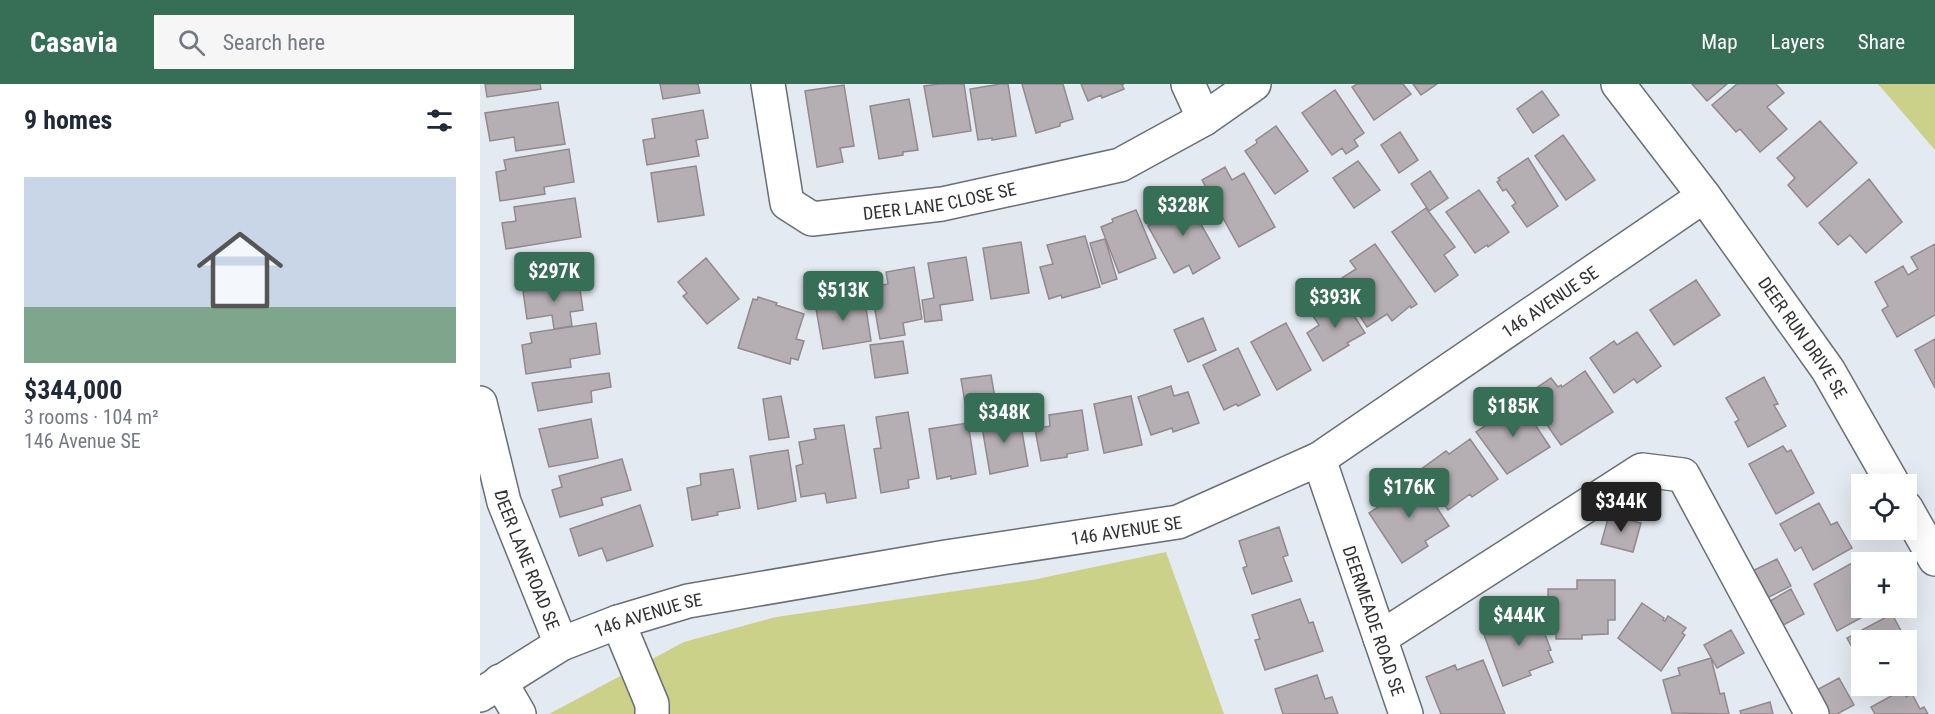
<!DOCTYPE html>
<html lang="en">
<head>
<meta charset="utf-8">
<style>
  :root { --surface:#fff; --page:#f6f6f7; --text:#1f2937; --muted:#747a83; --accent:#366e56 }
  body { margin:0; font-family:"Roboto Condensed",sans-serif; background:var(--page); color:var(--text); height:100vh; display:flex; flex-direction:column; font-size:22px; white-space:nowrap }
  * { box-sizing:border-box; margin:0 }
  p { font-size:20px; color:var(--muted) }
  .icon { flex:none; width:33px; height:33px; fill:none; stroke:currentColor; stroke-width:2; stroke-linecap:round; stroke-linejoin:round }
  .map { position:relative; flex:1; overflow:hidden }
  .sheet { display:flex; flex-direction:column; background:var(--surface); width:480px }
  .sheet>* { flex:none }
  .tools { position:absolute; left:1371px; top:390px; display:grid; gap:12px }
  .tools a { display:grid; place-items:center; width:66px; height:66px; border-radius:0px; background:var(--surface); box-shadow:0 6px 24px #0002; font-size:30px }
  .price { position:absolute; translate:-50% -51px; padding:0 14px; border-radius:6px; background:var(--accent); color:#fff; font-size:20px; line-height:39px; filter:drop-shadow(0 2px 3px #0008) }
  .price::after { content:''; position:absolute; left:50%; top:36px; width:18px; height:14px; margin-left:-9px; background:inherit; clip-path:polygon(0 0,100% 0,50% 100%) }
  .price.current { background:#222; color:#fff }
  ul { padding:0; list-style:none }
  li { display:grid; align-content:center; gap:12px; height:318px; padding:0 24px }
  li span { display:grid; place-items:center; height:186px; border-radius:0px; color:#555 }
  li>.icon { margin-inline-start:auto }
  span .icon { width:108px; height:108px; fill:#fffc; stroke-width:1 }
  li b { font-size:26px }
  h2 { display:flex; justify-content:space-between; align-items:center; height:72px; padding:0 24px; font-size:26px }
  header { display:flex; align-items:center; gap:36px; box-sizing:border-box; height:84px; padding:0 30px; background:var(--accent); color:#fff }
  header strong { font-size:28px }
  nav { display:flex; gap:33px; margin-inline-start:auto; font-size:21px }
  .search { width:420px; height:54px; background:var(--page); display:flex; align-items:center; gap:15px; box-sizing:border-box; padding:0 21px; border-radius:0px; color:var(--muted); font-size:22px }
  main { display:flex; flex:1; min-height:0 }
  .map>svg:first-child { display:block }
</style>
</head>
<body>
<header>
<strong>Casavia</strong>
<div class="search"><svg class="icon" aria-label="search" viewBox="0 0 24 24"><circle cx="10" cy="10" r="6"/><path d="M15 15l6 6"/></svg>Search here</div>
<nav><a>Map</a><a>Layers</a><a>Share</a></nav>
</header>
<main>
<section class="sheet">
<h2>9 homes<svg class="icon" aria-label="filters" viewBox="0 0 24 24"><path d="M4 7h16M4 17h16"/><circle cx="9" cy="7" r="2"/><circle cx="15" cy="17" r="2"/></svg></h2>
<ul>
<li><span style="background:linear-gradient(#c9d6e8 70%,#7fa58c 0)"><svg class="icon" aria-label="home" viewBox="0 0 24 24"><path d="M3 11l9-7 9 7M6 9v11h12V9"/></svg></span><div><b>$344,000</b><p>3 rooms · 104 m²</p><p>146 Avenue SE</p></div></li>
</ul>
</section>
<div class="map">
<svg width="1455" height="630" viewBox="0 0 1455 630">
  <rect width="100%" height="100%" fill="#e4eaf1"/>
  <path fill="#ccd18a" d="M 1398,0 L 1455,0 L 1455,66 Z
    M 686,468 L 744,630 L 69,630 L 204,558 L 296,533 L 552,496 Z"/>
  <path fill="#b5aeb3" stroke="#91898e" stroke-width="1.5" d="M 5,0 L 60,0 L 61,5 L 7,13 Z
    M 180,0 L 218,0 L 220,9 L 183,15 Z
    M 459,0 L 484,0 L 491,47 L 453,53 L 444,2 Z
    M 520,0 L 528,0 L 536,52 L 512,56 L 512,54 L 498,56 L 490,5 Z
    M 542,0 L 583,0 L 593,35 L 580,39 L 580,42 L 556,49 Z
    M 601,0 L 644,0 L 642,1 L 644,5 L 622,14 L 621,11 L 608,17 Z
    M 877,0 L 923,0 L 931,10 L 894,36 L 872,3 Z
    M 933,0 L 957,0 L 941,11 Z
    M 1212,0 L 1247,0 L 1227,17 Z
    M 1257,0 L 1296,0 L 1304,9 L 1287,23 L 1307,45 L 1280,68 L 1260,45 L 1256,48 L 1232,21 Z
    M 364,1 L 374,62 L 360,64 L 363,78 L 337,83 L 325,7 Z
    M 855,6 L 884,49 L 874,56 L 878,62 L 866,70 L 862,64 L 852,71 L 822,29 Z
    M 1062,7 L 1079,31 L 1053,49 L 1037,25 Z
    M 429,15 L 438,66 L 423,68 L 423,71 L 399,75 L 390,22 Z
    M 78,18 L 85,60 L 36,67 L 34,53 L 10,57 L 5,29 Z
    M 223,26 L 228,54 L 216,56 L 219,72 L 167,81 L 163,56 L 175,54 L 172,35 Z
    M 1340,37 L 1377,79 L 1327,123 L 1308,101 L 1315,94 L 1297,74 Z
    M 796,42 L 828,87 L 795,110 L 765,67 L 777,59 L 776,56 Z
    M 920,48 L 938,76 L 919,89 L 901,61 Z
    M 1083,51 L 1115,96 L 1086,116 L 1055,72 Z
    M 89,65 L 94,98 L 64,103 L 65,110 L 20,117 L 16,88 L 26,86 L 24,76 Z
    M 1048,74 L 1078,122 L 1047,143 L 1032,122 L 1036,119 L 1026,105 L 1023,107 L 1017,98 L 1020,96 L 1018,94 Z
    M 878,77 L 900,106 L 874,124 L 853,94 Z
    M 216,82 L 224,131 L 178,138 L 171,89 Z
    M 745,83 L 752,96 L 764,89 L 795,143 L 759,163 L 722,96 Z
    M 950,87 L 968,114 L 949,127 L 931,100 Z
    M 1389,95 L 1422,138 L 1386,169 L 1370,151 L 1358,161 L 1339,139 Z
    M 999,106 L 1029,148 L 1008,163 L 1007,161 L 995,169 L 966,128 Z
    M 704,110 L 740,174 L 713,190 L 709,181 L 694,189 L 668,142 L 683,133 L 678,124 Z
    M 95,114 L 101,153 L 26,165 L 22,139 L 36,137 L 34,123 Z
    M 946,124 L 975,163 L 964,171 L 978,191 L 955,208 L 912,148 Z
    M 656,126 L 676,174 L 639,189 L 621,143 L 633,138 L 632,135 Z
    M 605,152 L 620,203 L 582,214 L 581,211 L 569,215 L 560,183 L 573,180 L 567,161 Z
    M 625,155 L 637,195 L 622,200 L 610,159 Z
    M 541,158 L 549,209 L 511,215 L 503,164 Z
    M 895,160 L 937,220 L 931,224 L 930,222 L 912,237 L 907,230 L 887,243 L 870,217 L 875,214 L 862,194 L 876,185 L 870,177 Z
    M 1455,160 L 1455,231 L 1417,253 L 1402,226 L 1408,222 L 1395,198 L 1423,182 L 1428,191 L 1438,185 L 1431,173 Z
    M 486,173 L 493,216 L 460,221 L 462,236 L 445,238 L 442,216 L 454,214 L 448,179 Z
    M 226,174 L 259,215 L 227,240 L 203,212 L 207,209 L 198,198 Z
    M 434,183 L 442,235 L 423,239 L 425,251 L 400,255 L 391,203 L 408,200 L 406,188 Z
    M 1216,196 L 1240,231 L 1194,261 L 1170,226 Z
    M 99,198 L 103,226 L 90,228 L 92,242 L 74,245 L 72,231 L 47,235 L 43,207 Z
    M 384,211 L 391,257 L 343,265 L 335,219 Z
    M 278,213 L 297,219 L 296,221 L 324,230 L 316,255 L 324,257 L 318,276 L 311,274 L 310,280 L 258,264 L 273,215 L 277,216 Z
    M 863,214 L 885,249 L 867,259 L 869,261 L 843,277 L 827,249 L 839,241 L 833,232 Z
    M 723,234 L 736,266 L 708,278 L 694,246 Z
    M 116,239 L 120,270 L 90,275 L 91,283 L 46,290 L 42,261 L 52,259 L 50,249 Z
    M 806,239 L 831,286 L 797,306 L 771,258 Z
    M 1157,248 L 1181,282 L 1157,299 L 1154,295 L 1134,309 L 1110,274 L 1134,257 L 1137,261 Z
    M 1455,255 L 1455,304 L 1435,266 Z
    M 423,257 L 428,289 L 395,294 L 390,261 Z
    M 758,264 L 780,311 L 758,322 L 756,320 L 744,326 L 723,281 Z
    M 1105,287 L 1133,328 L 1081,361 L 1046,311 L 1071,294 L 1078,303 L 1081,301 L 1082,303 Z
    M 129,289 L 131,303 L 111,307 L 112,318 L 58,327 L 52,299 Z
    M 511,291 L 516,320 L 486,325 L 481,295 Z
    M 1284,293 L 1298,320 L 1294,321 L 1306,342 L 1268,363 L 1255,338 L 1259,336 L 1246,314 Z
    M 691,302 L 694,312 L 708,308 L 719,339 L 693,348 L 692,344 L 671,351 L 658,313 Z
    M 301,312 L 309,353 L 289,356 L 283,315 Z
    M 651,312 L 662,361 L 624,369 L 614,320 Z
    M 1040,318 L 1070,363 L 1027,390 L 996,348 Z
    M 602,326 L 608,366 L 587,370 L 587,373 L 561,377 L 555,345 L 570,342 L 569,331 Z
    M 428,328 L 439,394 L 428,396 L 429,404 L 401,409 L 394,365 L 401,364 L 396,333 Z
    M 539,330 L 548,382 L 510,390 L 501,337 Z
    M 111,335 L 118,374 L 69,383 L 59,345 Z
    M 488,339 L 496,390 L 471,395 L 471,392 L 457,395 L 449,345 Z
    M 364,341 L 376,414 L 347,419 L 345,409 L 321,413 L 316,382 L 323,380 L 319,358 L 336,355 L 334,345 Z
    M 990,355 L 1018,395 L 992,413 L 990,410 L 968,426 L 940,386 L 966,367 L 969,370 Z
    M 1303,362 L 1307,368 L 1311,366 L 1334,409 L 1296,430 L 1269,380 Z
    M 308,366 L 316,417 L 278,425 L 270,372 Z
    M 142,375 L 151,406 L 121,414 L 123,421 L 80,433 L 72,406 L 82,403 L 79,392 Z
    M 253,385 L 260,424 L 237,428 L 238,431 L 212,436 L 207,404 L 221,401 L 220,390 Z
    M 936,392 L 969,442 L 945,457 L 948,462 L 922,479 L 889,429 L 912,414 L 909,410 Z
    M 1339,419 L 1351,441 L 1357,438 L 1372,464 L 1333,486 L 1321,463 L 1315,467 L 1300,440 Z
    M 160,421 L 173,462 L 127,477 L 122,464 L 99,472 L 90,445 Z
    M 1129,431 L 1161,439 L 1153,468 L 1121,460 Z
    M 799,443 L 808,471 L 803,473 L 812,497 L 772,510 L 763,484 L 767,482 L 759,457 Z
    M 1381,474 L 1383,478 L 1382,478 L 1382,524 L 1399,524 L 1357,547 L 1334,500 Z
    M 1297,475 L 1311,502 L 1281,517 L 1266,490 Z
    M 1097,496 L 1135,496 L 1135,536 L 1128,536 L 1128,550 L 1102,551 L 1102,555 L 1076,555 L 1076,543 L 1068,543 L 1068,505 L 1097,505 Z
    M 1311,505 L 1324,530 L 1296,545 L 1283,521 Z
    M 820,515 L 829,539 L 833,538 L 843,567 L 785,586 L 775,556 L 780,555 L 772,531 Z
    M 1162,519 L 1184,534 L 1183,536 L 1185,537 L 1188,532 L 1206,544 L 1202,549 L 1205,551 L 1181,587 L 1138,554 Z
    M 1055,524 L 1071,566 L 1068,567 L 1073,578 L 1049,587 L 1051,591 L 1023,602 L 1003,548 L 1027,539 L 1026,535 Z
    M 1412,530 L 1426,556 L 1382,556 L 1382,592 L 1375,581 L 1380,578 L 1367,554 Z
    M 1251,546 L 1264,569 L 1237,584 L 1224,561 Z
    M 1426,567 L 1436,585 L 1426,591 Z
    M 1231,574 L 1240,610 L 1244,609 L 1249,630 L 1192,629 L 1183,596 L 1200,591 L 1198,584 Z
    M 1003,576 L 1025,630 L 961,630 L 946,593 L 975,581 L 977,586 Z
    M 837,591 L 845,615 L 852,613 L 858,630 L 803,630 L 795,605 Z
    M 1359,594 L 1374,621 L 1357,630 L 1342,630 L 1331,609 Z
    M 1386,602 L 1407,602 L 1391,610 Z
    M 1422,606 L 1426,613 L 1432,610 L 1440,625 L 1444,623 L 1448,630 L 1395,630 L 1391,623 Z
    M 1290,618 L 1293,630 L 1261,630 L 1260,627 Z"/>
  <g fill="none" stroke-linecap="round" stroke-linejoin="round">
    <defs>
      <g id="minor">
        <path id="s1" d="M 288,0 L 307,119 L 332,135 L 462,120 L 640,81 L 724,35 L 774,0"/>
        <path d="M 708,0 L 724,35"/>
        <path id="s2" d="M 1138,0 L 1224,112 L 1348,286 L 1413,400"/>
        <path id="s3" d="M 0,319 L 24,418 L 81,560"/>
        <path id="s4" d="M 839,375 L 926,630"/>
        <path d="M 1426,424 L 1455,475"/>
        <path d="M 138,538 L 172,620 L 172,630"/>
        <path d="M 900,554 L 1162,386 L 1203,391 L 1332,630"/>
        <path d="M 20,597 L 39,630"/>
        <path id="s5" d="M 0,611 L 81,560 L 138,538 L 208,517 L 466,473 L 698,438 L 839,375 L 1224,112"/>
      </g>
    </defs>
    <use href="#minor" stroke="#696f75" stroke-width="36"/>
    <use href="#minor" stroke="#fff" stroke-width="33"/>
  </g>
  <g text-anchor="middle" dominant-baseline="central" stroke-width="4.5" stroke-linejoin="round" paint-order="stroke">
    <g font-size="18" fill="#303234" stroke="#fff">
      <text stroke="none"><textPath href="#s1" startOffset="279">DEER LANE CLOSE SE</textPath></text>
      <text stroke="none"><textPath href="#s5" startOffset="1160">146 AVENUE SE</textPath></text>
      <text stroke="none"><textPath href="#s2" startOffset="314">DEER RUN DRIVE SE</textPath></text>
      <text stroke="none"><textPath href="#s5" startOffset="674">146 AVENUE SE</textPath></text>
      <text stroke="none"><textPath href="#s3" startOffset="164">DEER LANE ROAD SE</textPath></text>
      <text stroke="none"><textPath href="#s5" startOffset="188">146 AVENUE SE</textPath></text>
      <text stroke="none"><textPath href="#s4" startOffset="171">DEERMEADE ROAD SE</textPath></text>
    </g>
  </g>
</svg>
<div class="tools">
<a><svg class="icon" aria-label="locate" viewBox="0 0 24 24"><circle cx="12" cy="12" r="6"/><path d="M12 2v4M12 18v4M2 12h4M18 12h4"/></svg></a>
<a>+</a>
<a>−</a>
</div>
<b class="price" style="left:703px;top:153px">$328K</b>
<b class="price" style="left:74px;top:219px">$297K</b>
<b class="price" style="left:363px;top:238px">$513K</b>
<b class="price" style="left:855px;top:245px">$393K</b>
<b class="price" style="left:1033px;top:354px">$185K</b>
<b class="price" style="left:524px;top:360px">$348K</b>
<b class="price" style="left:929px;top:435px">$176K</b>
<b class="price current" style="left:1141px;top:449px">$344K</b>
<b class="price" style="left:1039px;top:563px">$444K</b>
</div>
</main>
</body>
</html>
